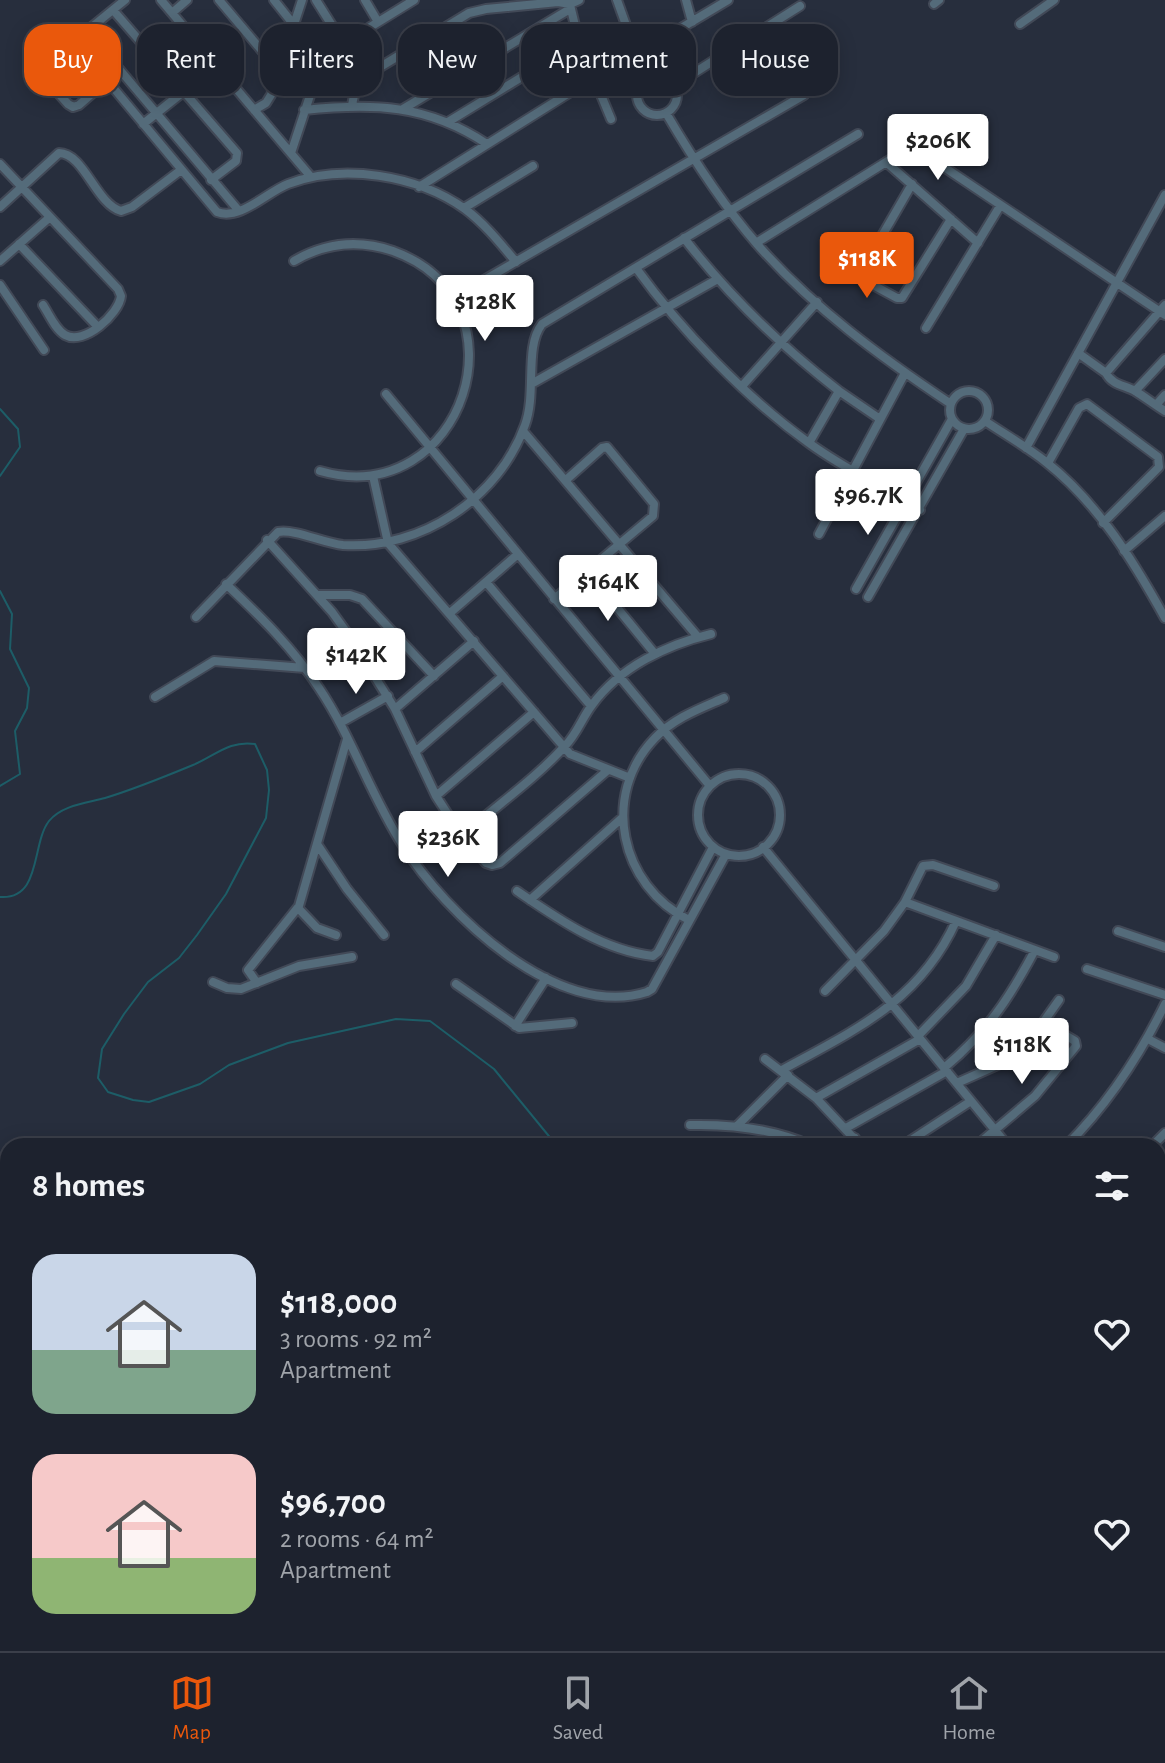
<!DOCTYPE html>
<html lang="en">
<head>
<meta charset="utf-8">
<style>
  :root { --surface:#1d222e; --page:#252a36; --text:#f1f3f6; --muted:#a0a4aa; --line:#3b3f4a; --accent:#ea580c }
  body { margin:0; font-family:"Alegreya Sans",sans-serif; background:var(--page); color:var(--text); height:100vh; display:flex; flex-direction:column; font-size:30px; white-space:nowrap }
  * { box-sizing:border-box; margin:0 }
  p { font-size:26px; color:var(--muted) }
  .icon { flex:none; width:44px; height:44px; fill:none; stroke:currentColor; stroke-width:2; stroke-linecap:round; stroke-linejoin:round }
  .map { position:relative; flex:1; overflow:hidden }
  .panel { position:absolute; left:0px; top:1138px; width:1166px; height:514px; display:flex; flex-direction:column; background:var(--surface); border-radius:24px 24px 0 0; box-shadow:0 4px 20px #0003,0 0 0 2px var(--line) }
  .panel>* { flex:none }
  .hud { position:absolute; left:24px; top:24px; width:1118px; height:72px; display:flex; gap:16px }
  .price { position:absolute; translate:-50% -68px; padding:0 18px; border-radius:8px; background:#fff; color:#222; font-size:26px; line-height:52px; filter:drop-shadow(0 2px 4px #0008) }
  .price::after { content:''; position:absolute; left:50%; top:48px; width:24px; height:18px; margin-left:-12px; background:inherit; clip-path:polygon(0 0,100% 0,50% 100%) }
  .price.on { background:var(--accent); color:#fff }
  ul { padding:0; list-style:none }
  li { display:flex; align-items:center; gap:24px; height:200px; padding:0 32px }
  li span { display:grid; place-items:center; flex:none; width:224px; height:160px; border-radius:24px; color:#555 }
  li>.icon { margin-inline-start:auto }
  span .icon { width:96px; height:96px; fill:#fffc; stroke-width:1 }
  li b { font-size:34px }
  h2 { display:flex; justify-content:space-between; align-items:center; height:96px; padding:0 32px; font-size:34px }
  .pill { padding:0 28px; border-radius:24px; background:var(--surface); box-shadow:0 4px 20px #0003,0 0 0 2px var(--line); font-size:28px; line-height:72px }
  .pill.on { background:var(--accent); color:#fff }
  .menu { display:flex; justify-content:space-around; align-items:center; height:112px; border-top:2px solid var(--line); background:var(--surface); font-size:22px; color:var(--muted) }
  .menu a { display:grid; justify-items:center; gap:4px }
  .menu .on { color:var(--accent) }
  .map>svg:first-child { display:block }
</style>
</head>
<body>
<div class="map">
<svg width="1165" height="1651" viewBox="0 0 1165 1651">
  <rect width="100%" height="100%" fill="#272e3d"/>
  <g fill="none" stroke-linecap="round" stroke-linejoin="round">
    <path stroke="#1d5d67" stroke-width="2" d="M 0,409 L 18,429 L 20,447 L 0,476
      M 0,591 L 12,614 L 10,649 L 29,688 L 27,708 L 15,731 L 20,774 L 0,786
      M 0,897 C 42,900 31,844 49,821 C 62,805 87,803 105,798 C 135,789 164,777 193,765 C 215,756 229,740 255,744 L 267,770 L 269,790 L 266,818 L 226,894 L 197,935 L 179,958 L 148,982 L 124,1014 L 102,1049 L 98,1078 L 108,1092 L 133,1100 L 149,1102 L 200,1084 L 229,1065 L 288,1043 L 396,1019 L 430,1021 L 494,1069 L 557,1146
      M 1094,1644 L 1102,1651"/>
    <defs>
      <path id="street" d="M 125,0 L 77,39 L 76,43 L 217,212 C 240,221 267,192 288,184 C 343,163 417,175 465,209 C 485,224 500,243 516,262
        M 161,0 L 311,177
        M 219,0 L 279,71
        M 274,0 L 294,25
        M 316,0 L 343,43
        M 365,0 L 378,22
        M 617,0 L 645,78
        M 686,0 L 692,22
        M 934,4 L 939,0
        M 570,5 L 579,42 L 611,119
        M 113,10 L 237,153 L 236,161 L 211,180
        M 172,13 L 187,0
        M 1020,24 L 1054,0
        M 87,31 L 239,211
        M 636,55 L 728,0
        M 34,66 L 68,104 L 73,107 L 79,105 L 119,70
        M637 95a20 20 0 1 1 40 0a20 20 0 1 1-40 0Z
        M 675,85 L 800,6
        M 352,105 L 356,86 L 362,78 L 469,13 L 486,9 L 558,2 L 570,4 L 579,0
        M 403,109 L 570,9
        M 254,110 L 266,103 L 271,95 L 302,0
        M 304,110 C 373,103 427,104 487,144
        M 666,113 C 693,159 722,204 757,244 C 812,307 882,358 951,404
        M 448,122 L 579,42
        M 143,124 L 217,65
        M 291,153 L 323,56 L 414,0
        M 886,162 L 978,243
        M 0,164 L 118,289 L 121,296 C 119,314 84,346 65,335 C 55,329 49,314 43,305
        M 912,184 L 861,272 L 862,279 L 897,298 L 902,298 L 951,219
        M 419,187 L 593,78
        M 0,207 L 59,153 C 84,153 96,204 121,211 L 132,207 L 181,170
        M 464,208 L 533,166
        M 684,238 C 729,296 781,346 839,391 L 809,443
        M 756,243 L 899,154 L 920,151 L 1165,315
        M 19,244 L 97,326
        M 0,261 L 50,217
        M 294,261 C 325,243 358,239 393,251 C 532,301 464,512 320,471
        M 636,268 C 681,330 746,398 809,443 C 843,468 883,487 920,510
        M 0,285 L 44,350
        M 453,298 L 804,95
        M 1165,305 L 1106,373 C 1112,385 1124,385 1135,391 C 1145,397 1155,405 1165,411
        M 926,328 L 1000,206
        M 1078,353 L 1106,373
        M 533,383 L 716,280
        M 743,385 L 817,302
        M950 410a19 19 0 1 1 38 0a19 19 0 1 1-38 0Z
        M 839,391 L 880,419
        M 1135,391 L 1165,359
        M 386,394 L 710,786
        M 1156,405 L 1165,395
        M 985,421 C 1006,435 1027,447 1046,462 C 1098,503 1134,562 1165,618
        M 523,431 L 698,637
        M 1026,448 L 1165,195
        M 1048,463 L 1079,408 L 1087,404 L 1158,457 L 1159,467 L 1103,523
        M 373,476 L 388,543 L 570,754 L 630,778
        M 819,534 L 905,373
        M 267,540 L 332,612 L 350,637 L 395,709 L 436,796 L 458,830 L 486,863 L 492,865 L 500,863 L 608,770
        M 1124,551 L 1165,516
        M 587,571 L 655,654
        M 486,582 L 591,706
        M 226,584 C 260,616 293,648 319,688 C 352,737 370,794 402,844 C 445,913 557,1021 647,992 L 652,989 L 726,854
        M 856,589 L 952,419
        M 317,595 L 350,595 L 362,599 L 434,676
        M 868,597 L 964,429
        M 554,599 L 653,516 L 654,504 L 607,447 L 602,448 L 566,480
        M 450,613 L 518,554
        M 196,617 L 278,532 C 296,529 323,543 343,545 C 421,550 499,498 525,425 C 537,393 524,347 542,324 L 858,134
        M 155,697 L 214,661 L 305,668
        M 395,709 L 474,641
        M 340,723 L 388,696
        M 415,752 L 503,676
        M698 815a41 41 0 1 1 82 0a41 41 0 1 1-82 0Z
        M 436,796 L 534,712
        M 463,835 C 496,806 535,779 565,746 C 577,734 582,718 592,705 C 620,667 666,645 711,634
        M 317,844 L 347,889 L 384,935
        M 763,847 L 1008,1146
        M 517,891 C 558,919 602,950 653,956 L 658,952 L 713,847
        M 530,900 L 622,818
        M 905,902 L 1054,957
        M 298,908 L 317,928 L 336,935
        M 689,920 C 620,886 600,795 655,738 C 674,718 699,709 724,698
        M 1118,931 L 1165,947
        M 1087,969 L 1165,995
        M 213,982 L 227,988 L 241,989 L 299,966 L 352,957
        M 257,983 L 248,970 L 299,906 L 347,739
        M 456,984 L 519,1028 L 572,1023
        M 825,991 L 884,931 L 905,902 L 923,866 L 933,865 L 994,886
        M 515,1026 L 546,978
        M 918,1036 L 966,986 L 996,935
        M 1148,1039 L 1165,1048
        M 765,1059 L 816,1098 L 861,1146
        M 944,1068 C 987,1032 1009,999 1035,950
        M 782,1070 C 855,1030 920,1001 956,921
        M 957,1083 L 1020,1055 L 1059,1000
        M 816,1098 L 920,1039
        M 690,1125 C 731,1124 774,1129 812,1146
        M 737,1126 L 788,1075
        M 846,1128 L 947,1071
        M 841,1146 L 855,1138
        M 902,1146 L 971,1101
        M 976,1146 L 1035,1096 L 1076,1046 L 1075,1041 L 1043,1022
        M 1066,1146 C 1108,1104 1139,1057 1165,1004
        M 1152,1146 L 1165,1133
        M 1158,1195 L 1165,1188
        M 1158,1254 L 1165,1247
        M 1158,1314 L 1165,1308
        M 1158,1323 L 1165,1332
        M 1158,1460 L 1165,1455
        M 1158,1509 L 1165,1518
        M 1158,1545 L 1165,1542
        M 948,1644 L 957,1651
        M 902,1651 L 903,1644"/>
    </defs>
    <use href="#street" stroke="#424957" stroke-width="12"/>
    <use href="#street" stroke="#546b7a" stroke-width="8"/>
  </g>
</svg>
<b class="price" style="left:938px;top:182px">$206K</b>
<b class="price on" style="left:867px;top:300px">$118K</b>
<b class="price" style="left:485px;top:343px">$128K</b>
<b class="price" style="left:868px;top:537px">$96.7K</b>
<b class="price" style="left:608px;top:623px">$164K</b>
<b class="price" style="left:356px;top:696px">$142K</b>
<b class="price" style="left:448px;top:879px">$236K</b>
<b class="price" style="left:1022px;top:1086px">$118K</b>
<div class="hud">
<a class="pill on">Buy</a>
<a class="pill">Rent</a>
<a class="pill">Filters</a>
<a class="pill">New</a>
<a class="pill">Apartment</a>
<a class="pill">House</a>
</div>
<section class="panel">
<h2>8 homes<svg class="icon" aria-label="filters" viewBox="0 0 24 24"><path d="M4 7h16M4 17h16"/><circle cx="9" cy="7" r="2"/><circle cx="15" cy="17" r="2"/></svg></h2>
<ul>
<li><span style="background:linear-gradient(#c9d6e8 60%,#7fa58c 0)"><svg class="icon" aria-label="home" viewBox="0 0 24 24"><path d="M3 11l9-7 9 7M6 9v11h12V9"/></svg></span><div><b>$118,000</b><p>3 rooms · 92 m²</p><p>Apartment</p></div><svg class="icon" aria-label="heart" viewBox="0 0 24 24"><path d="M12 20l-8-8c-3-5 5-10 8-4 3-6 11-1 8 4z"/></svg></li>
<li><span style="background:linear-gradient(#f6c9c9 65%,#8fb573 0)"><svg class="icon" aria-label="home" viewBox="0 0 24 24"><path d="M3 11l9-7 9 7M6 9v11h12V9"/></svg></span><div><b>$96,700</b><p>2 rooms · 64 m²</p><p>Apartment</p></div><svg class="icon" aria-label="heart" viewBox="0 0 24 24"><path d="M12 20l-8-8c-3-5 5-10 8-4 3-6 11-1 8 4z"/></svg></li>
</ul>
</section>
</div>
<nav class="menu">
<a class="on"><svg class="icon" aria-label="map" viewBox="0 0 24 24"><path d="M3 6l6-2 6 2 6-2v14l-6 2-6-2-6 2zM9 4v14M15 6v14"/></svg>Map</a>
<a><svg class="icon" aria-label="saved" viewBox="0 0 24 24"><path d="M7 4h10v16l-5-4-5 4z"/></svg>Saved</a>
<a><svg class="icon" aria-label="home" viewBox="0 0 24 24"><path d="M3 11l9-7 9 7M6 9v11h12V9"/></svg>Home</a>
</nav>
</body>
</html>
